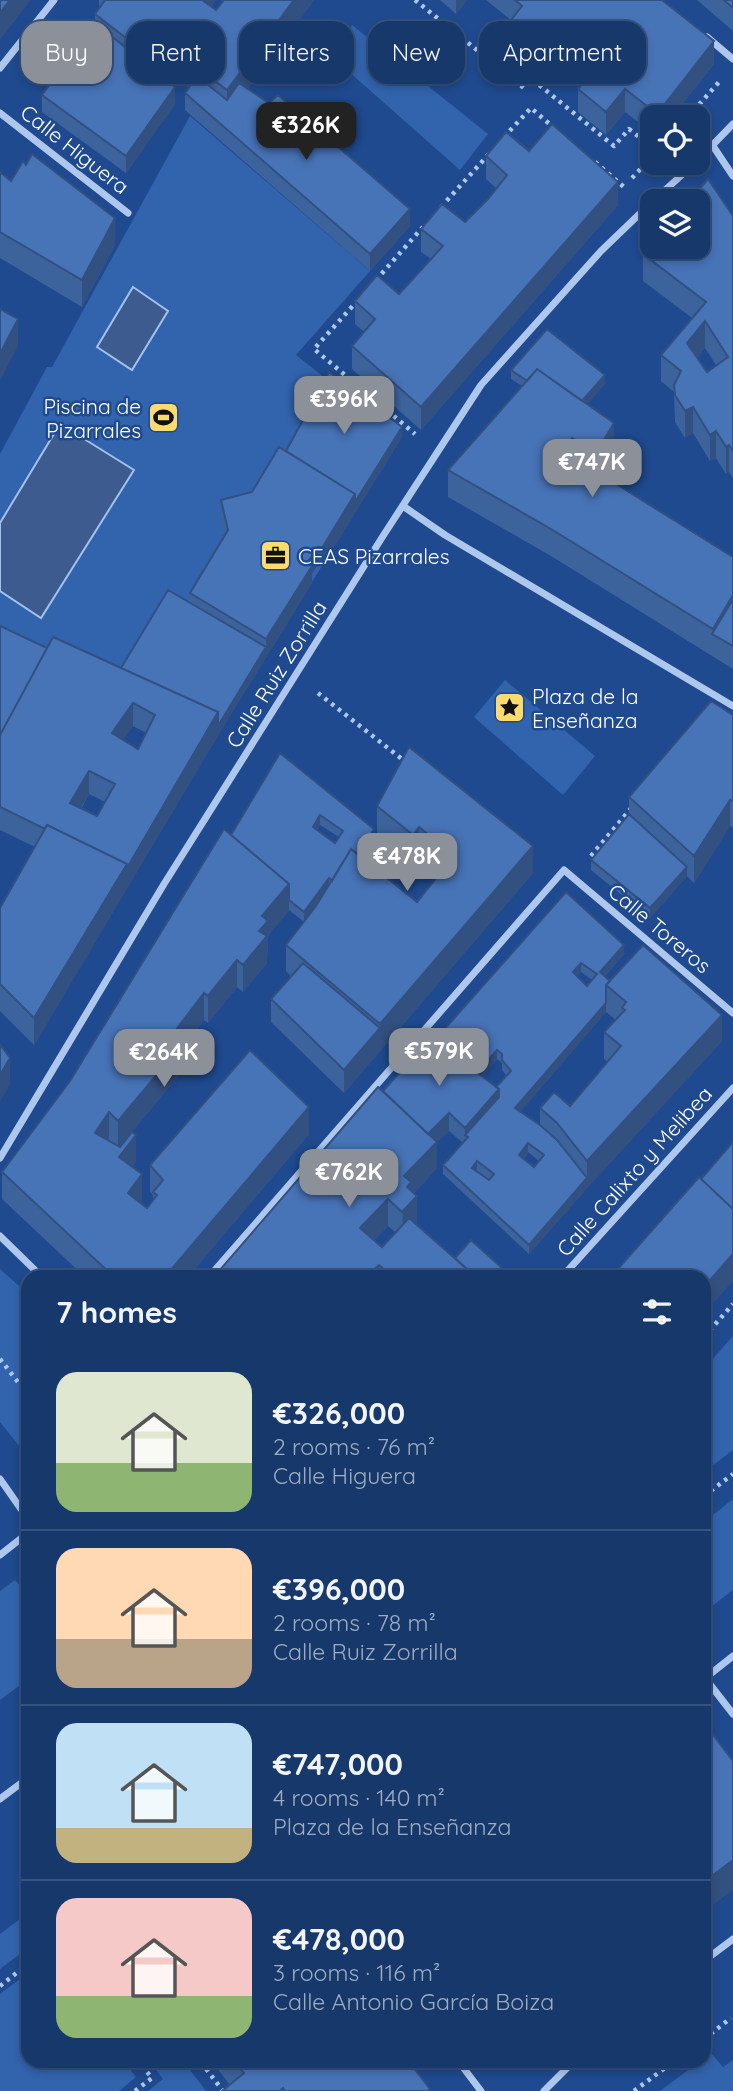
<!DOCTYPE html>
<html lang="en">
<head>
<meta charset="utf-8">
<style>
  :root { --surface:#17386b; --page:#203f71; --text:#f1f3f6; --muted:#9eacc1; --line:#36527e; --accent:#8c9099 }
  body { margin:0; font-family:Quicksand,sans-serif; background:var(--page); color:var(--text); height:100vh; display:flex; flex-direction:column; font-size:26px; white-space:nowrap }
  * { box-sizing:border-box; margin:0 }
  p { font-size:23px; color:var(--muted) }
  .icon { flex:none; width:38px; height:38px; fill:none; stroke:currentColor; stroke-width:2; stroke-linecap:round; stroke-linejoin:round }
  .map { position:relative; flex:1; overflow:hidden }
  .panel { position:absolute; left:21px; top:1270px; width:690px; height:798px; display:flex; flex-direction:column; background:var(--surface); border-radius:21px; box-shadow:0 4px 10px #0003,0 0 0 2px var(--line) }
  .panel>* { flex:none }
  .hud { position:absolute; left:21px; top:21px; width:691px; height:63px; display:flex; gap:14px }
  .fabs { position:absolute; left:640px; top:105px; display:grid; gap:14px }
  .fabs a { display:grid; place-items:center; width:70px; height:70px; border-radius:14px; background:var(--surface); box-shadow:0 4px 10px #0003,0 0 0 2px var(--line); font-size:35px }
  .price { position:absolute; translate:-50% -60px; padding:0 16px; border-radius:14px; background:var(--accent); color:#fff; font-size:23px; line-height:46px; filter:drop-shadow(0 2px 4px #0008) }
  .price::after { content:''; position:absolute; left:50%; top:42px; width:21px; height:16px; margin-left:-10px; background:inherit; clip-path:polygon(0 0,100% 0,50% 100%) }
  .price.active { background:#222; color:#fff }
  ul { padding:0; list-style:none }
  li { display:flex; align-items:center; gap:21px; height:175px; padding:0 35px }
  li+li { border-top:2px solid var(--line) }
  li span { display:grid; place-items:center; flex:none; width:196px; height:140px; border-radius:21px; color:#555 }
  li>.icon { margin-inline-start:auto }
  span .icon { width:84px; height:84px; fill:#fffc; stroke-width:1 }
  li b { font-size:30px }
  h2 { display:flex; justify-content:space-between; align-items:center; height:84px; padding:0 35px; font-size:30px }
  .pill { padding:0 24px; border-radius:21px; background:var(--surface); box-shadow:0 4px 10px #0003,0 0 0 2px var(--line); font-size:24px; line-height:63px }
  .pill.active { background:var(--accent); color:#fff }
  .map>svg:first-child { display:block }
</style>
</head>
<body>
<div class="map">
<svg width="733" height="2091" viewBox="0 0 733 2091">
  <rect width="100%" height="100%" fill="#1f4a8f"/>
  <path fill="#3263ad" d="M 352,25 L 488,134 L 460,170 L 330,55 Z
    M 190,116 L 370,271 L 296,355 L 329,381 L 282,467 L 355,512 L 266,657 L 190,611 L 114,688 L 0,636 L 0,454 L 47,367 L 52,367 Z
    M 505,680 L 595,756 L 563,795 L 474,717 Z
    M 0,1269 L 28,1294 L 28,1457 L 0,1422 Z
    M 733,1336 L 733,1450 L 704,1472 L 704,1369 Z
    M 733,1499 L 733,1590 L 704,1612 L 704,1522 Z
    M 15,1580 L 28,1595 L 28,1679 L 0,1700 L 0,1591 Z
    M 28,1913 L 28,1948 L 0,1969 L 0,1934 Z
    M 28,1973 L 28,2062 L 124,2062 L 136,2077 L 119,2091 L 0,2091 L 0,1994 Z
    M 711,2053 L 723,2067 L 733,2060 L 733,2091 L 660,2091 L 699,2062 L 704,2062 L 704,2058 Z
    M 150,2062 L 184,2062 L 206,2091 L 148,2091 L 163,2079 Z"/>
  <path fill="#3d5b8e" stroke="#a1c1ee" stroke-width="2" d="M 133,287 L 168,311 L 132,370 L 97,347 Z
    M 60,424 L 134,470 L 41,618 L 0,591 L 0,523 Z"/>
  <g fill="none" stroke-linecap="round" stroke-linejoin="round">
    <path stroke="#aec7ed" stroke-width="4.5" stroke-dasharray="3.5 5" stroke-linecap="butt" d="M 415,0 L 524,88 L 532,79 L 614,146 L 629,129 L 653,148
      M 688,117 L 720,81
      M 504,137 L 531,108 L 553,127
      M 595,162 L 625,188
      M 632,178 L 653,156
      M 441,207 L 489,154
      M 376,280 L 423,227
      M 358,300 L 314,349 L 415,434
      M 318,693 L 407,763
      M 591,856 L 633,806
      M 704,1337 L 733,1304
      M 0,1359 L 28,1395
      M 704,1496 L 733,1474
      M 0,1986 L 28,1964
      M 704,2039 L 731,2018
      M 201,2062 L 223,2091
      M 135,2091 L 152,2078 L 139,2062
      M 634,2091 L 673,2062"/>
    <path stroke="#aec7ed" stroke-width="7" d="M 707,37 L 733,59
      M 0,68 L 54,0
      M 0,113 L 128,213
      M 713,146 L 733,176
      M 698,160 L 733,124
      M 653,201 L 695,163
      M 403,506 L 445,535 L 733,706
      M 0,1158 L 164,884 L 383,536 L 481,385 L 601,251 L 653,201
      M 0,1236 L 43,1278
      M 208,1278 L 564,870 L 733,1013
      M 561,1278 L 733,1088
      M 0,1479 L 21,1509 L 28,1513
      M 0,1555 L 28,1533
      M 705,1678 L 733,1714
      M 704,1679 L 733,1656
      M 0,1799 L 28,1778
      M 704,1961 L 733,1939
      M 459,2062 L 481,2091
      M 544,2091 L 573,2062"/>
  </g>
  <path fill="#3d639d" fill-rule="evenodd" d="M 99,0 L 216,0 L 211,6 L 216,10 L 223,1 L 221,0 L 314,0 L 248,89 L 410,226 L 370,271 L 185,110 L 185,93 L 189,88 L 173,76 L 169,82 L 175,104 L 126,173 L 42,112 L 42,95 L 95,23 L 95,14 L 100,7 L 99,6 Z
    M 440,0 L 467,0 L 456,14 Z
    M 486,0 L 662,0 L 714,64 L 672,117 L 653,117 L 653,133 L 625,112 L 606,135 L 578,112 L 578,89 L 586,80 L 550,52 L 532,74 L 504,52 L 504,29 L 511,20 Z
    M 697,0 L 733,0 L 733,31 Z
    M 529,151 L 618,205 L 421,430 L 352,369 L 352,346 L 364,332 L 355,324 L 355,301 L 399,294 L 431,259 L 421,252 L 421,229 L 465,222 L 488,199 L 496,188 L 486,179 L 486,156 Z
    M 0,172 L 11,181 L 115,245 L 82,307 L 0,258 Z
    M 733,216 L 733,478 L 729,472 L 726,474 L 716,458 L 710,461 L 693,433 L 685,438 L 675,422 L 674,392 L 661,381 L 661,355 L 692,318 L 643,281 L 643,254 ZM 705,348 L 716,365 L 707,372 L 697,358 Z
    M 511,370 L 605,384 L 587,404 L 614,450 L 600,474 L 733,557 L 733,669 L 551,556 L 448,497 L 448,470 L 522,386 L 511,379 ZM 572,465 L 585,473 L 582,478 L 569,469 Z
    M 402,437 L 322,566 L 318,564 L 312,574 L 312,583 L 218,735 L 34,1045 L 0,1011 L 0,908 L 35,847 L 0,830 L 0,626 L 47,648 L 121,668 L 190,603 L 190,593 L 225,535 L 221,518 L 221,500 L 252,492 L 286,451 ZM 133,726 L 146,733 L 138,749 L 123,740 ZM 89,794 L 105,802 L 97,816 L 81,809 Z
    M 733,715 L 733,828 L 730,826 L 694,883 L 687,876 L 650,918 L 591,870 L 591,860 L 629,814 L 629,797 Z
    M 280,753 L 374,838 L 362,858 L 417,902 L 441,872 L 419,854 L 413,861 L 377,833 L 377,806 L 533,873 L 344,1093 L 271,1022 L 271,999 L 291,976 L 286,971 L 286,945 L 304,922 L 289,910 L 268,936 L 267,963 L 243,992 L 237,987 L 208,1023 L 204,1020 L 186,1044 L 186,1067 L 119,1147 L 136,1162 L 132,1167 L 142,1201 L 141,1203 L 147,1208 L 153,1200 L 153,1195 L 150,1192 L 150,1165 L 309,1134 L 187,1278 L 86,1278 L 2,1199 L 2,1172 L 70,1081 L 231,835 ZM 320,825 L 339,837 L 335,843 L 317,830 Z
    M 566,892 L 624,954 L 605,976 L 610,981 L 722,1041 L 587,1188 L 529,1254 L 443,1174 L 443,1165 L 463,1143 L 449,1131 L 437,1142 L 437,1168 L 414,1193 L 417,1223 L 416,1224 L 455,1258 L 502,1278 L 213,1278 L 383,1091 L 434,1041 ZM 581,972 L 592,980 L 587,986 L 577,976 ZM 606,1012 L 616,1020 L 604,1032 L 604,1059 L 608,1062 L 570,1106 L 540,1108 L 540,1125 L 520,1112 ZM 497,1059 L 502,1063 L 502,1070 L 507,1076 L 496,1087 L 482,1077 ZM 528,1152 L 539,1161 L 534,1167 L 524,1159 ZM 388,1226 L 396,1233 L 382,1247 L 374,1240 Z
    M 212,2062 L 409,2062 L 430,2091 L 222,2091 L 230,2085 Z"/>
  <path fill="#325080" d="M 10,0 L 31,0 L 0,40 L 0,13 Z
    M 198,0 L 216,0 L 198,24 Z
    M 294,0 L 314,0 L 227,117 L 227,90 Z
    M 456,0 L 467,0 L 456,14 Z
    M 550,29 L 550,52 L 532,74 L 532,51 Z
    M 714,41 L 714,64 L 672,117 L 657,117 L 657,114 Z
    M 173,49 L 173,76 L 162,93 L 162,66 Z
    M 175,87 L 175,104 L 126,173 L 126,156 Z
    M 625,89 L 625,112 L 606,135 L 606,112 Z
    M 618,182 L 618,205 L 421,430 L 421,407 Z
    M 410,209 L 410,226 L 370,271 L 370,254 Z
    M 115,218 L 115,245 L 82,307 L 82,280 Z
    M 18,319 L 18,346 L 0,381 L 0,354 Z
    M 705,321 L 705,348 L 687,370 L 687,343 Z
    M 605,375 L 605,384 L 572,421 L 572,412 Z
    M 693,407 L 693,433 L 685,438 L 685,411 Z
    M 614,423 L 614,450 L 596,480 L 596,453 Z
    M 402,427 L 402,437 L 322,566 L 322,548 L 355,494 Z
    M 716,431 L 716,458 L 710,461 L 710,435 Z
    M 572,438 L 572,465 L 557,488 L 557,461 Z
    M 729,445 L 729,472 L 726,474 L 726,447 Z
    M 318,547 L 318,564 L 312,574 L 312,583 L 218,735 L 34,1045 L 34,1018 L 218,712 L 266,647 L 266,639 L 307,563 Z
    M 733,595 L 733,622 L 713,634 L 713,629 Z
    M 133,703 L 133,726 L 112,756 L 112,733 Z
    M 89,771 L 89,794 L 70,826 L 70,803 Z
    M 730,800 L 730,826 L 694,883 L 694,856 Z
    M 320,815 L 320,825 L 313,837 L 313,827 Z
    M 419,827 L 419,854 L 413,861 L 413,835 Z
    M 374,829 L 374,838 L 340,897 L 340,887 Z
    M 533,846 L 533,873 L 344,1093 L 344,1070 L 380,1028 L 380,1024 Z
    M 687,867 L 687,876 L 650,918 L 650,908 Z
    M 329,878 L 329,888 L 304,922 L 304,912 Z
    M 289,884 L 289,911 L 268,936 L 267,963 L 243,992 L 243,965 L 259,931 L 262,916 Z
    M 624,945 L 624,954 L 600,981 L 600,972 Z
    M 237,960 L 237,987 L 208,1023 L 208,996 Z
    M 581,963 L 581,972 L 573,981 L 573,972 Z
    M 204,993 L 204,1020 L 186,1044 L 186,1067 L 118,1148 L 118,1121 L 175,1031 Z
    M 606,1003 L 606,1012 L 515,1118 L 515,1108 Z
    M 722,1015 L 722,1041 L 587,1188 L 529,1254 L 529,1245 L 587,1178 L 587,1161 Z
    M 497,1050 L 497,1059 L 473,1088 L 473,1079 Z
    M 10,1058 L 10,1085 L 0,1102 L 0,1075 Z
    M 499,1089 L 499,1107 L 468,1137 L 465,1135 L 465,1145 L 465,1128 Z
    M 309,1107 L 309,1134 L 187,1278 L 164,1278 Z
    M 109,1112 L 109,1139 L 95,1160 L 95,1133 Z
    M 449,1113 L 449,1131 L 437,1142 L 437,1168 L 411,1196 L 417,1196 L 417,1223 L 402,1239 L 404,1176 L 424,1138 Z
    M 136,1135 L 136,1162 L 119,1183 L 119,1157 Z
    M 528,1143 L 528,1152 L 519,1165 L 519,1155 Z
    M 477,1161 L 477,1170 L 472,1177 L 472,1168 Z
    M 142,1174 L 142,1201 L 128,1219 L 128,1193 Z
    M 388,1199 L 388,1226 L 360,1255 L 360,1228 Z
    M 733,1254 L 733,1281 L 704,1314 L 704,1287 Z
    M 379,1265 L 379,1278 L 366,1278 Z
    M 502,1268 L 502,1278 L 493,1278 Z
    M 733,1860 L 733,1890 L 704,1912 L 704,1882 Z"/>
  <path fill="#4773b7" stroke="#325080" stroke-width="2" fill-rule="evenodd" d="M 0,0 L 10,0 L 0,13 Z
    M 105,0 L 202,0 L 216,10 L 224,0 L 294,0 L 227,90 L 173,49 L 162,66 L 95,14 Z
    M 515,0 L 662,0 L 714,41 L 657,114 L 625,89 L 606,112 L 578,89 L 598,67 L 550,29 L 532,51 L 504,29 L 522,6 Z
    M 724,0 L 733,0 L 733,8 Z
    M 95,23 L 175,87 L 126,156 L 42,95 Z
    M 197,76 L 227,100 L 239,83 L 269,103 L 278,95 L 410,209 L 370,254 L 185,93 Z
    M 552,124 L 618,182 L 421,407 L 352,346 L 375,319 L 355,301 L 377,275 L 399,294 L 443,246 L 421,229 L 442,204 L 465,222 L 488,199 L 507,175 L 486,156 L 506,132 L 529,151 Z
    M 32,154 L 115,218 L 82,280 L 0,232 L 0,172 L 11,181 L 23,161 L 26,165 Z
    M 708,179 L 733,216 L 733,451 L 729,445 L 726,447 L 716,431 L 710,435 L 693,407 L 685,411 L 675,395 L 674,385 L 681,371 L 661,355 L 706,302 L 643,254 L 653,243 L 653,247 L 698,247 L 698,201 L 689,201 ZM 705,321 L 728,357 L 707,372 L 687,343 Z
    M 0,309 L 18,319 L 0,354 Z
    M 547,329 L 605,375 L 582,401 L 537,369 L 527,381 L 511,370 Z
    M 537,369 L 614,423 L 596,453 L 572,438 L 557,461 L 582,478 L 589,467 L 733,557 L 733,595 L 713,629 L 551,529 L 448,470 Z
    M 329,372 L 402,427 L 355,502 L 355,494 L 286,451 Z
    M 279,447 L 355,494 L 322,548 L 318,547 L 307,563 L 312,566 L 266,639 L 190,593 L 228,530 L 221,500 L 252,492 Z
    M 168,590 L 266,647 L 218,726 L 218,712 L 121,668 Z
    M 733,599 L 733,646 L 712,634 Z
    M 0,626 L 47,648 L 0,735 Z
    M 53,637 L 218,712 L 127,868 L 127,864 L 47,825 L 45,829 L 0,807 L 0,735 ZM 133,703 L 155,715 L 138,749 L 112,733 ZM 89,771 L 115,784 L 97,816 L 70,803 Z
    M 711,701 L 733,715 L 733,801 L 730,800 L 694,856 L 629,797 Z
    M 409,747 L 533,846 L 380,1024 L 286,945 L 316,906 L 351,849 L 417,902 L 454,856 L 419,827 L 413,835 L 377,806 Z
    M 280,753 L 374,829 L 359,855 L 351,849 L 332,881 L 329,878 L 304,912 L 289,900 L 289,884 L 231,835 ZM 320,815 L 343,831 L 335,843 L 313,827 Z
    M 629,814 L 687,867 L 650,908 L 591,860 Z
    M 47,825 L 127,864 L 34,1018 L 0,984 L 0,908 Z
    M 224,829 L 289,884 L 262,916 L 268,921 L 259,931 L 267,936 L 243,965 L 237,960 L 208,996 L 204,993 L 175,1031 L 186,1040 L 118,1121 L 109,1112 L 95,1133 L 120,1147 L 132,1132 L 136,1135 L 119,1157 L 142,1174 L 128,1193 L 147,1208 L 157,1195 L 153,1192 L 163,1180 L 150,1165 L 250,1050 L 309,1107 L 164,1278 L 115,1278 L 2,1172 L 70,1081 Z
    M 566,892 L 624,945 L 600,972 L 610,981 L 606,985 L 606,1003 L 515,1108 L 540,1125 L 557,1140 L 587,1178 L 529,1245 L 443,1165 L 468,1137 L 465,1135 L 499,1097 L 499,1089 L 496,1087 L 511,1071 L 502,1060 L 502,1054 L 497,1050 L 477,1073 L 434,1041 ZM 581,963 L 597,974 L 587,986 L 573,972 ZM 528,1143 L 544,1155 L 534,1167 L 519,1155 ZM 477,1161 L 494,1174 L 489,1180 L 472,1168 Z
    M 643,945 L 722,1015 L 587,1161 L 557,1123 L 540,1108 L 554,1092 L 570,1106 L 621,1046 L 604,1032 L 625,1010 L 622,1008 L 626,1002 L 606,985 Z
    M 303,963 L 380,1028 L 344,1070 L 271,999 Z
    M 430,1038 L 499,1089 L 465,1128 L 449,1113 L 428,1134 L 383,1091 Z
    M 0,1044 L 10,1058 L 0,1075 Z
    M 378,1087 L 437,1142 L 404,1176 L 411,1182 L 407,1187 L 417,1196 L 402,1212 L 388,1199 L 360,1228 L 382,1247 L 409,1218 L 477,1278 L 394,1278 L 379,1265 L 366,1278 L 352,1278 L 350,1275 L 348,1278 L 213,1278 Z
    M 733,1142 L 733,1209 L 701,1179 Z
    M 699,1177 L 733,1209 L 733,1254 L 704,1287 L 704,1278 L 610,1278 Z
    M 471,1240 L 502,1268 L 493,1278 L 477,1278 L 455,1258 Z
    M 704,1723 L 733,1761 L 733,1860 L 704,1882 Z
    M 235,2062 L 409,2062 L 430,2089 L 427,2091 L 285,2091 L 283,2088 L 280,2091 L 222,2091 L 244,2073 Z"/>
  <defs>
    <symbol id="stadium-square" viewBox="-11 -11 22 22"><rect x="-9" y="-9" width="18" height="18" rx="4" fill="#fbda6e" stroke="#1f4a8f"/><path d="M0-5a6.5 5 0 1 0 0 10a6.5 5 0 1 0 0-10ZM-3.5-1.8h7v3.6h-7Z" fill="#111"/></symbol>
    <symbol id="office-square" viewBox="-11 -11 22 22"><rect x="-9" y="-9" width="18" height="18" rx="4" fill="#fbda6e" stroke="#1f4a8f"/><path d="M-6-3h4V-5.5h4V-3h4V5H-6ZM-1-4.5V-3h2v-1.5ZM-6 0V1H6V0Z" fill="#111"/></symbol>
    <symbol id="sight-square" viewBox="-11 -11 22 22"><rect x="-9" y="-9" width="18" height="18" rx="4" fill="#fbda6e" stroke="#1f4a8f"/><path d="M0-6L1.8-2.2L6-1.7L2.9 1.2L3.7 5.4L0 3.3L-3.7 5.4L-2.9 1.2L-6-1.7L-1.8-2.2Z" fill="#111"/></symbol>
  </defs>
  <g fill-rule="evenodd">
    <use href="#stadium-square" x="146" y="400" width="35" height="35"/>
    <use href="#office-square" x="258" y="538" width="35" height="35"/>
    <use href="#sight-square" x="492" y="690" width="35" height="35"/>
  </g>
  <g text-anchor="middle" dominant-baseline="central" stroke-width="5" stroke-linejoin="round" paint-order="stroke">
    <g font-size="21" fill="#fff" stroke="#1f4a8f">
      <text transform="translate(75 149) rotate(38)">Calle Higuera</text>
      <text transform="translate(276 674) rotate(-58)">Calle Ruiz Zorrilla</text>
      <text transform="translate(660 928) rotate(40)">Calle Toreros</text>
      <text transform="translate(634 1171) rotate(-48)">Calle Calixto y Melibea</text>
    </g>
    <g font-size="21" fill="#fff" stroke="#1f4a8f" text-anchor="start">
      <text x="141" y="406" text-anchor="end">Piscina de<tspan x="141" dy="24">Pizarrales</tspan></text>
      <text x="298" y="556">CEAS Pizarrales</text>
      <text x="532" y="696">Plaza de la<tspan x="532" dy="24">Enseñanza</tspan></text>
    </g>
  </g>
</svg>
<div class="fabs">
<a><svg class="icon" aria-label="locate" viewBox="0 0 24 24"><circle cx="12" cy="12" r="6"/><path d="M12 2v4M12 18v4M2 12h4M18 12h4"/></svg></a>
<a><svg class="icon" aria-label="layers" viewBox="0 0 24 24"><path d="M12 4l9 5-9 5-9-5zM3 14l9 5 9-5"/></svg></a>
</div>
<b class="price active" style="left:306px;top:162px">€326K</b>
<b class="price" style="left:344px;top:436px">€396K</b>
<b class="price" style="left:592px;top:499px">€747K</b>
<b class="price" style="left:407px;top:893px">€478K</b>
<b class="price" style="left:439px;top:1088px">€579K</b>
<b class="price" style="left:164px;top:1089px">€264K</b>
<b class="price" style="left:349px;top:1209px">€762K</b>
<div class="hud">
<a class="pill active">Buy</a>
<a class="pill">Rent</a>
<a class="pill">Filters</a>
<a class="pill">New</a>
<a class="pill">Apartment</a>
</div>
<section class="panel">
<h2>7 homes<svg class="icon" aria-label="filters" viewBox="0 0 24 24"><path d="M4 7h16M4 17h16"/><circle cx="9" cy="7" r="2"/><circle cx="15" cy="17" r="2"/></svg></h2>
<ul>
<li><span style="background:linear-gradient(#dfe7d0 65%,#8fb573 0)"><svg class="icon" aria-label="home" viewBox="0 0 24 24"><path d="M3 11l9-7 9 7M6 9v11h12V9"/></svg></span><div><b>€326,000</b><p>2 rooms · 76 m²</p><p>Calle Higuera</p></div></li>
<li><span style="background:linear-gradient(#ffd9b3 65%,#b9a48a 0)"><svg class="icon" aria-label="home" viewBox="0 0 24 24"><path d="M3 11l9-7 9 7M6 9v11h12V9"/></svg></span><div><b>€396,000</b><p>2 rooms · 78 m²</p><p>Calle Ruiz Zorrilla</p></div></li>
<li><span style="background:linear-gradient(#bfe0f5 75%,#c2b280 0)"><svg class="icon" aria-label="home" viewBox="0 0 24 24"><path d="M3 11l9-7 9 7M6 9v11h12V9"/></svg></span><div><b>€747,000</b><p>4 rooms · 140 m²</p><p>Plaza de la Enseñanza</p></div></li>
<li><span style="background:linear-gradient(#f6c9c9 70%,#8fb573 0)"><svg class="icon" aria-label="home" viewBox="0 0 24 24"><path d="M3 11l9-7 9 7M6 9v11h12V9"/></svg></span><div><b>€478,000</b><p>3 rooms · 116 m²</p><p>Calle Antonio García Boiza</p></div></li>
</ul>
</section>
</div>
</body>
</html>
